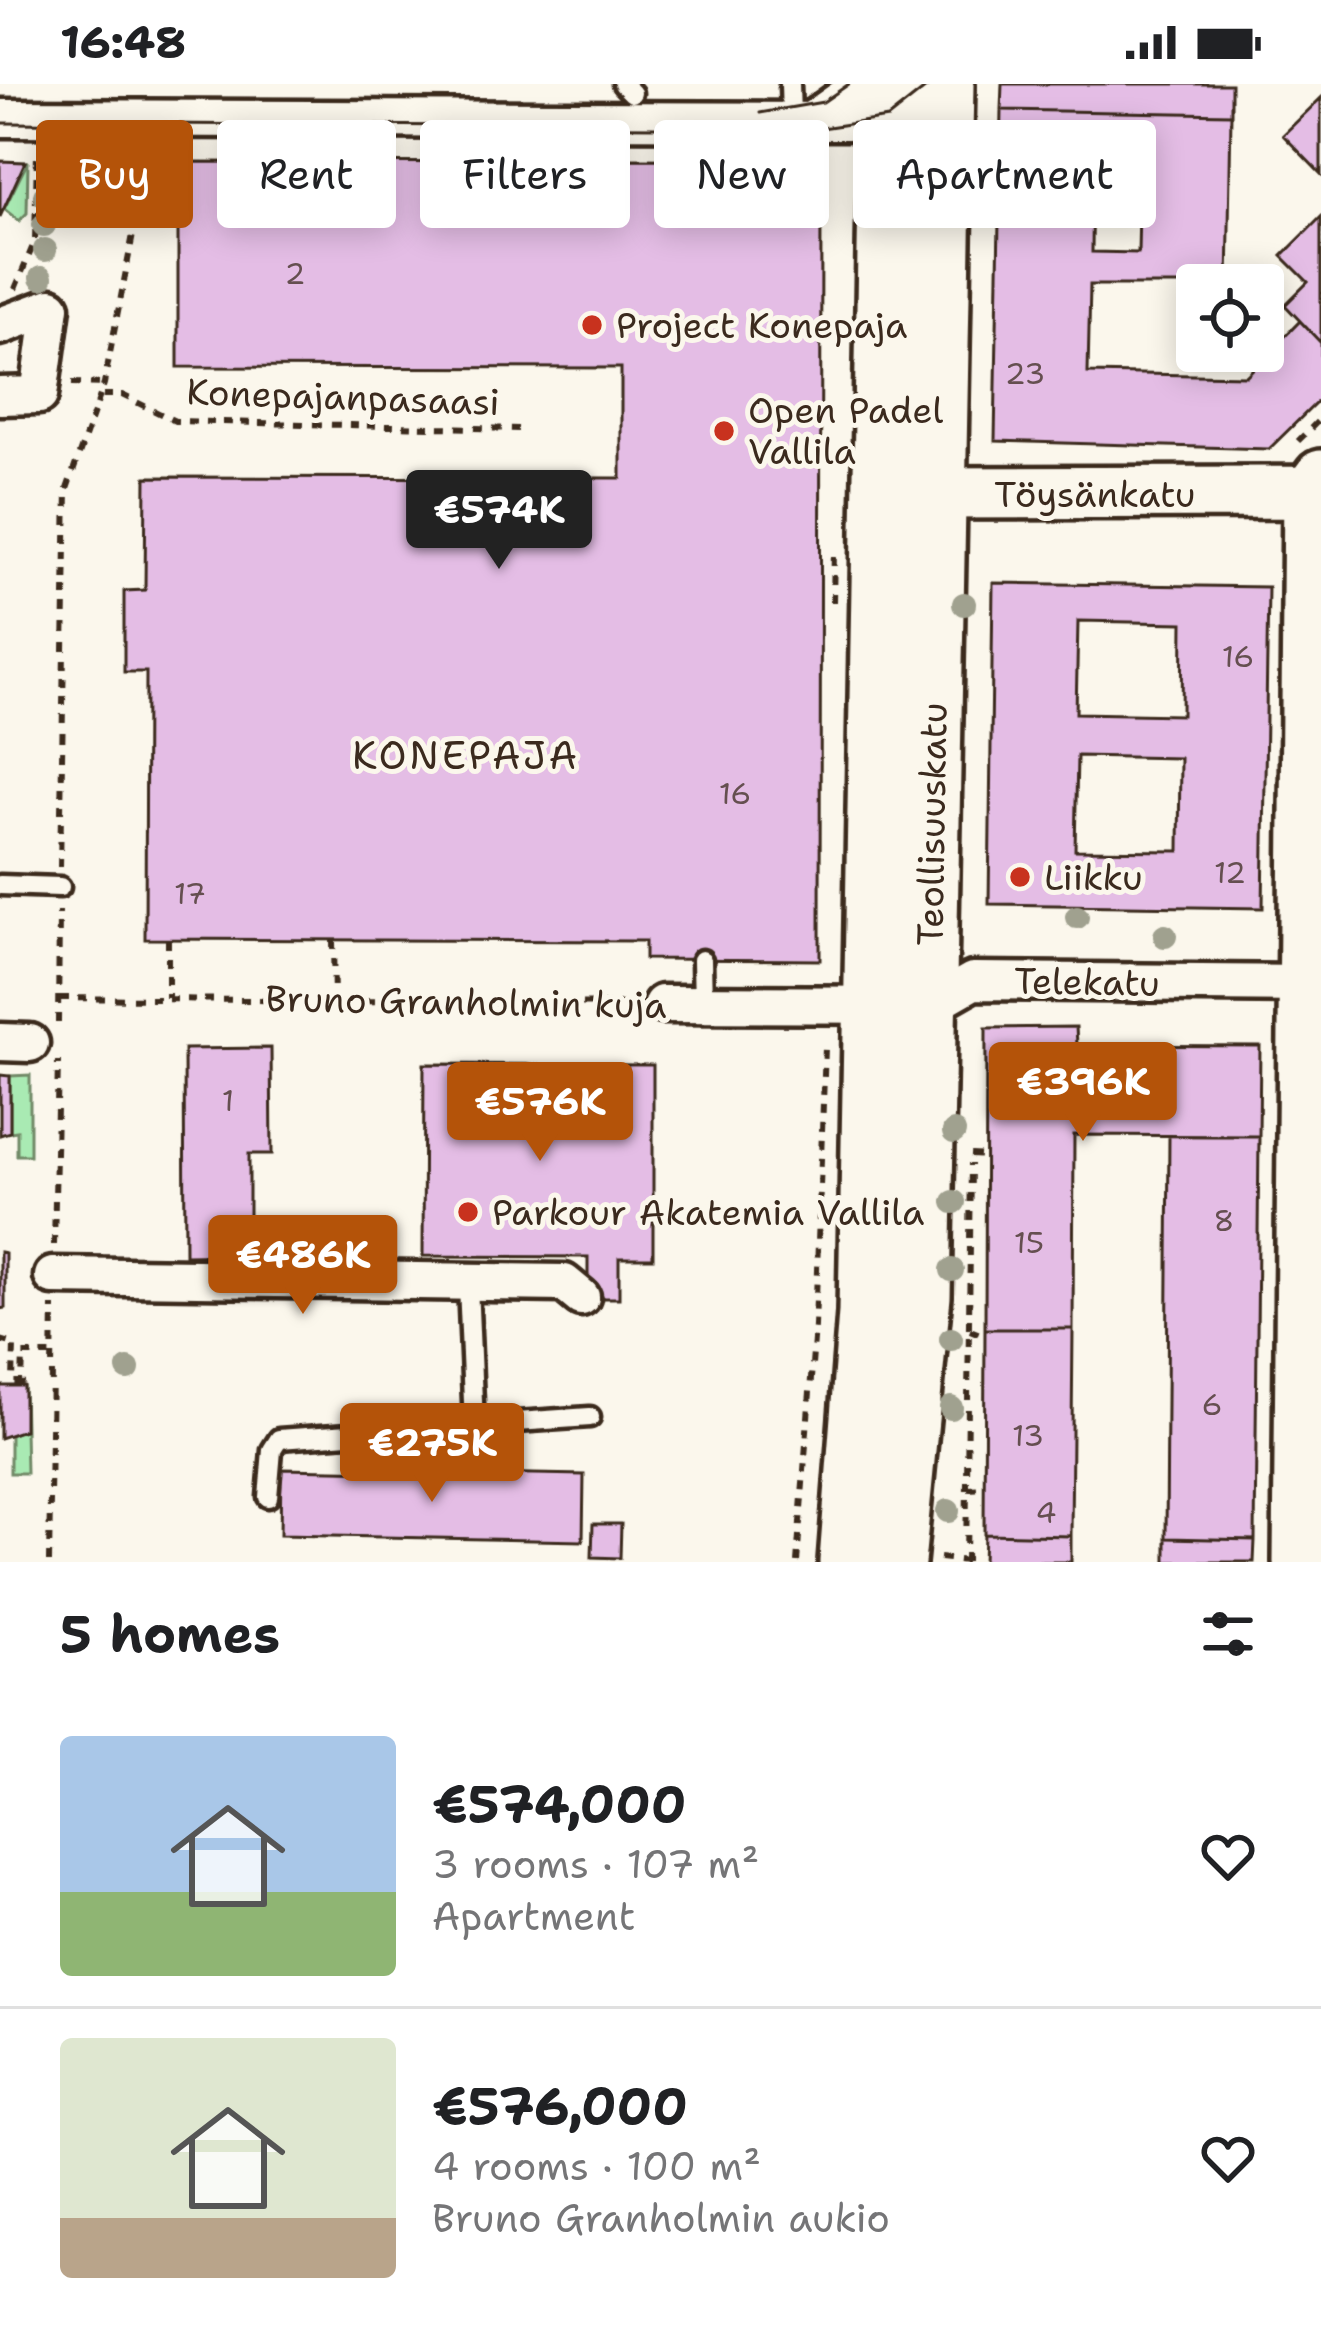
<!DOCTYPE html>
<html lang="en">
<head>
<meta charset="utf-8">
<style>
  :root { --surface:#fff; --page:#f6f6f6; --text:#202124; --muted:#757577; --line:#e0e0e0; --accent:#b45309 }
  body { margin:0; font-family:"Shantell Sans",sans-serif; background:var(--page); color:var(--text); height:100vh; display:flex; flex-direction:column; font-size:45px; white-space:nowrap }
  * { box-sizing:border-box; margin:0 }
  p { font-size:39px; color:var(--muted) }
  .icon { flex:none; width:66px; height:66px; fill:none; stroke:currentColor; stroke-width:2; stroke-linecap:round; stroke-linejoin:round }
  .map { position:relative; height:1478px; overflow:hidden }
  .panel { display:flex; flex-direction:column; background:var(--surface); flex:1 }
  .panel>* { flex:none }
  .top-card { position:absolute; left:36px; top:36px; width:1251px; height:108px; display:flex; gap:24px }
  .fabs { position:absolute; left:1176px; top:180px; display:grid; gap:24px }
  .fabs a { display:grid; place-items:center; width:108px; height:108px; border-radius:12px; background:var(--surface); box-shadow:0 6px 30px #0003; font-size:60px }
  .price { position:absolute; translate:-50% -102px; padding:0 27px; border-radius:12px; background:var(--accent); color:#fff; font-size:39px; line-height:78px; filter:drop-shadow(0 3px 6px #0008) }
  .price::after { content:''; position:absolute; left:50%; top:72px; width:36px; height:27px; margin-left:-18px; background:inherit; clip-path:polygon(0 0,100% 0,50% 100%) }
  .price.on { background:#222; color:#fff }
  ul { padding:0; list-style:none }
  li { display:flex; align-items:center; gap:36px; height:300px; padding:0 60px }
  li+li { border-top:3px solid var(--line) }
  li span { display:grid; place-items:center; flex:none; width:336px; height:240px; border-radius:12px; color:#555 }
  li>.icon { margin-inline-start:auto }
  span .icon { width:144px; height:144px; fill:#fffc; stroke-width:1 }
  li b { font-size:51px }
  h2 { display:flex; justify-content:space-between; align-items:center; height:144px; padding:0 60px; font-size:51px }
  .chip { padding:0 42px; border-radius:12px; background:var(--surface); box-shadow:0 6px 30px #0003; font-size:42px; line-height:108px }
  .chip.on { background:var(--accent); color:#fff }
  .status { display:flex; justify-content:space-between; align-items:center; height:84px; padding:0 60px; background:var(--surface); direction:ltr }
  .status svg { height:33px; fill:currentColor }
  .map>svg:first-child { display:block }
</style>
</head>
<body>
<div class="status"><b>16:48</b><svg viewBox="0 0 49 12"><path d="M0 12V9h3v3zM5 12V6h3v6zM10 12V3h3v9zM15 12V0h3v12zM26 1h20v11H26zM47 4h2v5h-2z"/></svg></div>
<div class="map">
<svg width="1321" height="1478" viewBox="0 0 1321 1478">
  <rect width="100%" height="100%" fill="#fbf7ec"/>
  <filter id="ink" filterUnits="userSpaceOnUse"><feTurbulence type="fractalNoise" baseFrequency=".00833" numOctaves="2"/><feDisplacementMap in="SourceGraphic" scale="24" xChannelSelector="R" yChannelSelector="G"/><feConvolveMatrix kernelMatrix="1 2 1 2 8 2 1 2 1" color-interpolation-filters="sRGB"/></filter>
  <g filter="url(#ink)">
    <path fill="#a9eab3" stroke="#728a68" stroke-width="3" d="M 28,77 L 27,129 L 19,137 L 4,125 Z
      M 30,991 L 30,1071 L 17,1071 L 17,1047 L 10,1048 L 10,992 Z
      M 24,1302 L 26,1389 L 10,1389 L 10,1351 L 24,1345 Z"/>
    <path fill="#e4bde5" stroke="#3b2a1e" stroke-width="3" fill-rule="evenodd" d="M 1002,0 L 1231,0 L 1231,30 L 1001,26 Z
      M 1321,14 L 1321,90 L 1283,51 Z
      M 1001,26 L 1231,30 L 1228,201 L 1090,201 L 1088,289 L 1246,292 L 1300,237 L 1321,259 L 1321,314 L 1269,365 L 995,357 ZM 1093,79 L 1140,80 L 1138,169 L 1092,168 Z
      M 624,75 L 821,76 L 820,876 L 645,875 L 645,857 L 145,855 L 146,588 L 124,588 L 124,507 L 145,506 L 146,393 L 621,394 L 621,284 L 178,283 L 178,78 L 625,79 Z
      M 0,77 L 25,78 L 0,133 Z
      M 1321,133 L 1321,259 L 1285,221 L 1308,198 L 1282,172 Z
      M 993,499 L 1268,503 L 1263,824 L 989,820 ZM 1078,537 L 1183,539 L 1182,631 L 1076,629 ZM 1077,672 L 1180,674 L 1179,767 L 1075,766 Z
      M 1076,943 L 1077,961 L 1260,962 L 1259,1052 L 1074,1051 L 1073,1245 L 985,1245 L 986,944 Z
      M 271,964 L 272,1070 L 249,1070 L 249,1170 L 185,1171 L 184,965 Z
      M 424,980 L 653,981 L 653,1174 L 619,1174 L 619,1214 L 588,1214 L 588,1173 L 423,1172 Z
      M 0,991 L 10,992 L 10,1048 L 0,1051 Z
      M 1169,1052 L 1259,1052 L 1255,1456 L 1166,1454 Z
      M 0,1168 L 5,1169 L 5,1224 L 0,1225 Z
      M 985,1245 L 1073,1245 L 1071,1452 L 984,1450 Z
      M 0,1302 L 24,1302 L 24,1346 L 0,1354 Z
      M 281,1385 L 584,1391 L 583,1457 L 280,1451 Z
      M 593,1440 L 621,1440 L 620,1474 L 592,1473 Z
      M 984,1450 L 1071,1452 L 1071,1478 L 983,1478 Z
      M 1166,1454 L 1255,1456 L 1254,1478 L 1166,1478 Z"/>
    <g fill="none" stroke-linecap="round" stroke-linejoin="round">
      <defs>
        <path id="lane" d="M 623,0 L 632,9
          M 790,0 L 791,34
          M 0,801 L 60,803
          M 702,876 L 703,921
          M 468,1201 L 474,1341 L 590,1333
          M 268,1413 L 272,1366 L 279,1355 L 474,1341"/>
        <path id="street" d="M 0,34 L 846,37 L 872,36 L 904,23
          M 815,34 L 863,0
          M 0,242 L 51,223 L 39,311 L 0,312
          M 662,920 L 931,921 L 973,897 L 1307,900
          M 0,958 L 30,959
          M 53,1192 L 564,1199 L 581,1213"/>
        <path id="secondary" d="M 896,409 L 1309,408
          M 1299,1478 L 1309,408 L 1321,392"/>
        <path id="primary" d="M 848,1478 L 867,1229 L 889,0
          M 896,1478 L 922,1212 L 945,0"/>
      </defs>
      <use href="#lane" stroke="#3b2a1e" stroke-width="27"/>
      <use href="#street" stroke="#3b2a1e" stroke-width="45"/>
      <use href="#secondary" stroke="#3b2a1e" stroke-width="60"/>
      <use href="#primary" stroke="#3b2a1e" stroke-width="66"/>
      <path stroke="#3b2a1e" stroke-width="6" stroke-dasharray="9 9" stroke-linecap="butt" d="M 62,68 L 74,97
        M 15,205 L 35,157 L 37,68
        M 72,299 L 104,300
        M 103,311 L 122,311 L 175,337 L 518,345
        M 1298,357 L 1321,334
        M 833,518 L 834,465
        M 60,783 L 67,405 L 104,300 L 150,63
        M 168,855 L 168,914
        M 333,857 L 334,916
        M 60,914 L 635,920
        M 58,939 L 59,827
        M 971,1071 L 986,1072
        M 54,1161 L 58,977
        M 970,1246 L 985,1252
        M 0,1256 L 14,1260 L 13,1298 L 22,1298 L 23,1270 L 52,1270
        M 968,1405 L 984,1404
        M 940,1474 L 966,1477
        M 49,1478 L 53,1222
        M 797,1478 L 815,1242 L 825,963
        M 966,1478 L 971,1080"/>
      <use href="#lane" stroke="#fbf7ec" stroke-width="18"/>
      <use href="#street" stroke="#fbf7ec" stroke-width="36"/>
      <use href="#secondary" stroke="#fbf7ec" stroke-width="51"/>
      <use href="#primary" stroke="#fbf7ec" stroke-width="57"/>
      <path stroke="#3b2a1e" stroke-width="3" d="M 760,29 L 823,18 L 849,0
        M 0,39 L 822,44 L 888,34 L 931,0"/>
    </g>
    <g fill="#a0a18f">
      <circle cx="45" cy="112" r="12"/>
      <circle cx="44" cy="141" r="12"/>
      <circle cx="45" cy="166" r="12"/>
      <circle cx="41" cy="194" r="12"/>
      <circle cx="964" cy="520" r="12"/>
      <circle cx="1077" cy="833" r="12"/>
      <circle cx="1165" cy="852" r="12"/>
      <circle cx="954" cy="1048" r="12"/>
      <circle cx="954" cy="1118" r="12"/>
      <circle cx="952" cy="1186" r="12"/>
      <circle cx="951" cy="1255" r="12"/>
      <circle cx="128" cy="1285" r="12"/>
      <circle cx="951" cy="1324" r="12"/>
      <circle cx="385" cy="1372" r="12"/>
      <circle cx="948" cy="1427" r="12"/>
    </g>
  </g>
  <g fill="#c8321e" stroke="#fbf7ec" stroke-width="4.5">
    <circle cx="592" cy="241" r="12"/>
    <circle cx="724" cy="347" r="12"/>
    <circle cx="1020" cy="793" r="12"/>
    <circle cx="468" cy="1128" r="12"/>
  </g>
  <g text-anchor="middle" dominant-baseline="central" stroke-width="10" stroke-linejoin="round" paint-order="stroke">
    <g font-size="30" fill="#654f50">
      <text x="295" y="189">2</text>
      <text x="1025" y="289">23</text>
      <text x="1238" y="572">16</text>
      <text x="735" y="709">16</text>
      <text x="1230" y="788">12</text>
      <text x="190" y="809">17</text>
      <text x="228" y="1016">1</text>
      <text x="1224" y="1136">8</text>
      <text x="1029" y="1158">15</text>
      <text x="1212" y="1320">6</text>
      <text x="1028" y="1351">13</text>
      <text x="1046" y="1428">4</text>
    </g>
    <g font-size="36" fill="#3b2a1e" stroke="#fbf7ec" text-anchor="start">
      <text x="616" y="241">Project Konepaja</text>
      <text x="748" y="326">Open Padel<tspan x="748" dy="41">Vallila</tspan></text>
      <text x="1044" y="793">Liikku</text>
      <text x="492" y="1128">Parkour Akatemia Vallila</text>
    </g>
    <g font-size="36" fill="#3b2a1e" stroke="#fbf7ec">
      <text transform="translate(343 313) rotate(2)">Konepajanpasaasi</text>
      <text x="1095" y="410">Töysänkatu</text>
      <text transform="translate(932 740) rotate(-89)">Teollisuuskatu</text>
      <text transform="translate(1087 898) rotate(1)">Telekatu</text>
      <text transform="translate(466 918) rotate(1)">Bruno Granholmin kuja</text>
    </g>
    <g font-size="39" letter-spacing="3" fill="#3b2a1e" stroke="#fbf7ec">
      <text x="466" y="671">KONEPAJA</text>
    </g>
  </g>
</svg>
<div class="fabs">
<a><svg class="icon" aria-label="locate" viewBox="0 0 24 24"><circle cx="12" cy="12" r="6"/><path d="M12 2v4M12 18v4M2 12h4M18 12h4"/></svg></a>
</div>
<b class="price on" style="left:499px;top:488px">€574K</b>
<b class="price" style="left:1083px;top:1060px">€396K</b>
<b class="price" style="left:540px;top:1080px">€576K</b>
<b class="price" style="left:303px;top:1233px">€486K</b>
<b class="price" style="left:432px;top:1421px">€275K</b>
<div class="top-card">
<a class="chip on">Buy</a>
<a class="chip">Rent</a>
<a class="chip">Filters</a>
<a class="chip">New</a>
<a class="chip">Apartment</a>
</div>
</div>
<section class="panel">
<h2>5 homes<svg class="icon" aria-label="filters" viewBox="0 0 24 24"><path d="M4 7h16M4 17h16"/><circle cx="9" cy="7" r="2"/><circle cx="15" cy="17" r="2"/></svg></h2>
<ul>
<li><span style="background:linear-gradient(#a9c7e8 65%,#8fb573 0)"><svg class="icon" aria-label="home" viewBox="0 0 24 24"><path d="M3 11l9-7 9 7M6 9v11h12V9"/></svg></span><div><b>€574,000</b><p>3 rooms · 107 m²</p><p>Apartment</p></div><svg class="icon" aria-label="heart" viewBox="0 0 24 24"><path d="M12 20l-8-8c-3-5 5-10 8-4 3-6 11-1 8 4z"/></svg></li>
<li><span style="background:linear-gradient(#dfe7d0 75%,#b9a48a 0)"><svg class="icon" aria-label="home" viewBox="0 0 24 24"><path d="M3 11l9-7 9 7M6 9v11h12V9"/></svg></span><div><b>€576,000</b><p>4 rooms · 100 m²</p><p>Bruno Granholmin aukio</p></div><svg class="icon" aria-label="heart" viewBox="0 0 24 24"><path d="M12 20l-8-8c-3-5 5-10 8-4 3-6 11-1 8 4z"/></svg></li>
</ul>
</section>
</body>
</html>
